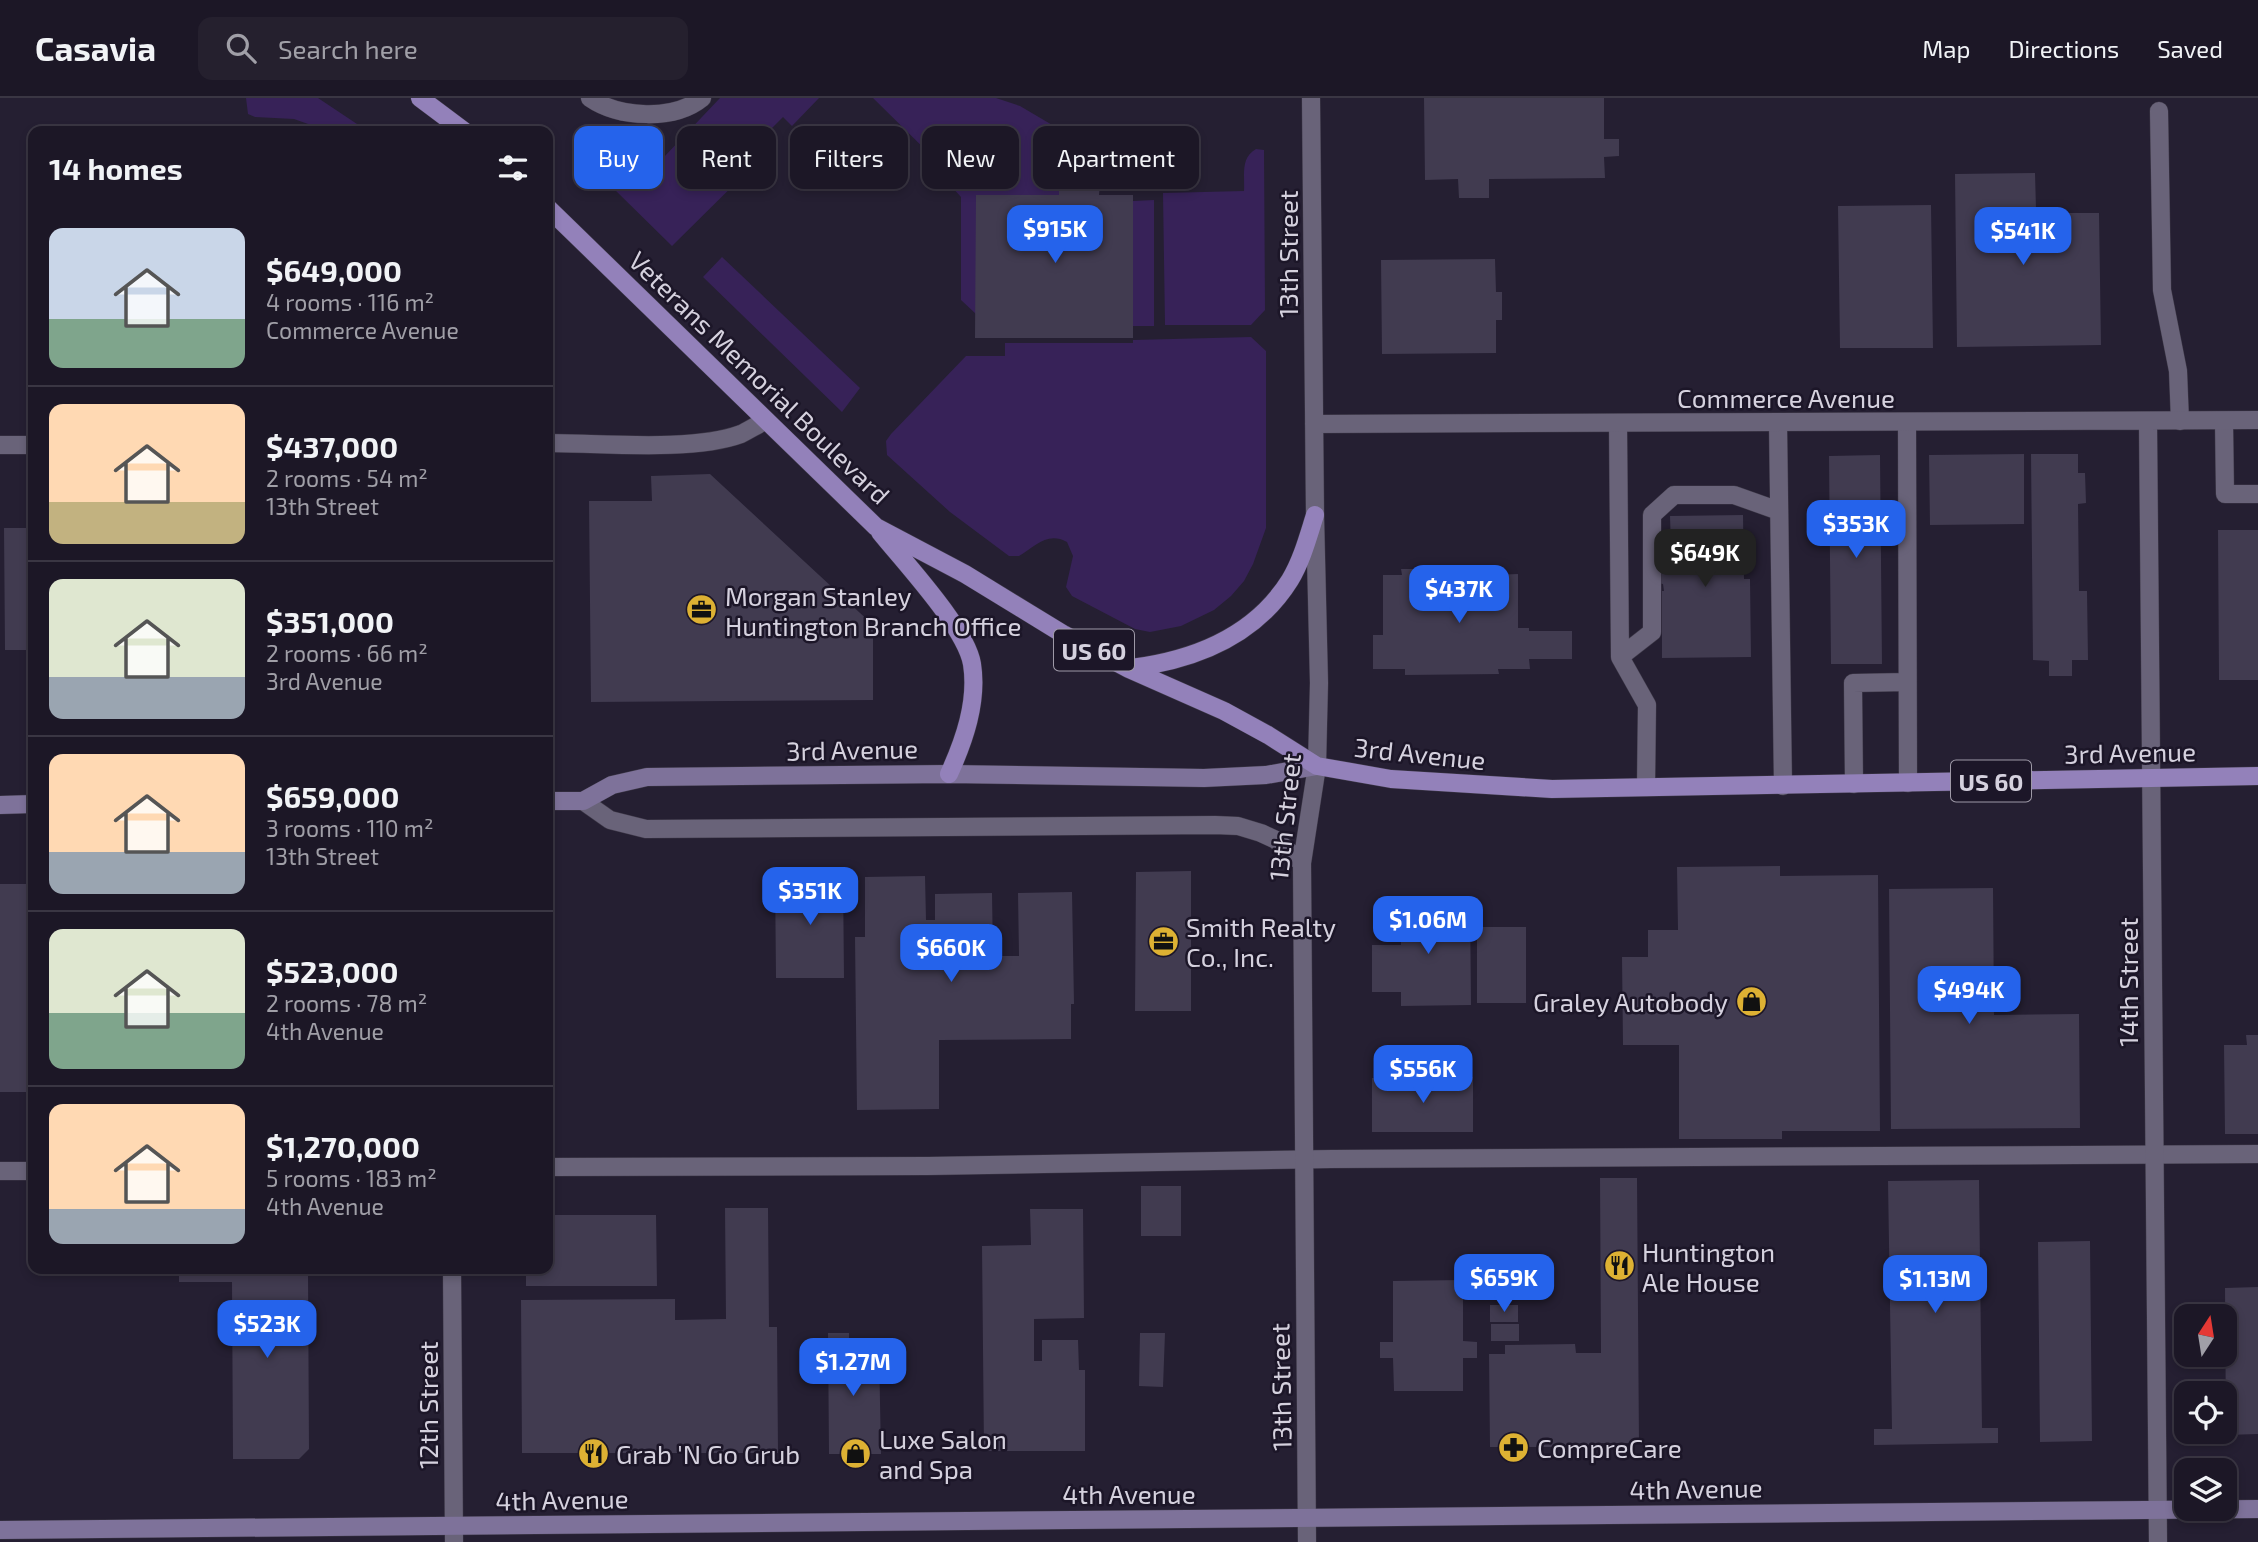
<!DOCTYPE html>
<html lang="en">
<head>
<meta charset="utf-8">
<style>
  :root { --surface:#1c1726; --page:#25202e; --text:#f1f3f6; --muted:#a09fa7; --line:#3a3643; --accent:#2563eb }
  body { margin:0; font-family:"Exo 2",sans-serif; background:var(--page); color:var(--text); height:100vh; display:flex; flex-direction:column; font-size:26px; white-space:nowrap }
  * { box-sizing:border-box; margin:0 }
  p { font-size:23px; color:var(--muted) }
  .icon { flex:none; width:38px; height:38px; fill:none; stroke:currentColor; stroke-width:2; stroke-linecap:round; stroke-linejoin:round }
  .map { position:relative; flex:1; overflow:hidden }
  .side { position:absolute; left:28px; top:28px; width:525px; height:1148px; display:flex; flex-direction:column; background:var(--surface); border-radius:14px; box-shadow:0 4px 10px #0003,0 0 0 2px var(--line) }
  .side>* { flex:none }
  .guide { position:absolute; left:574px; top:28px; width:665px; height:63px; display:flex; gap:14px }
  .needle { width:46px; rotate:12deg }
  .tools { position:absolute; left:2174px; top:1206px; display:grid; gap:14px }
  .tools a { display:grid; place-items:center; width:63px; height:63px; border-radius:14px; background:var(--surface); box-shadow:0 4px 10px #0003,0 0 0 2px var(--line); font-size:35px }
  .price { position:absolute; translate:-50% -60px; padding:0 16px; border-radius:14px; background:var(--accent); color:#fff; font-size:23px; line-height:46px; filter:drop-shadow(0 2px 4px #0008) }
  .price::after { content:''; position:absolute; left:50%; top:42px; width:21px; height:16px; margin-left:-10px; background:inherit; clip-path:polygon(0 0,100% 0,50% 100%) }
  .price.selected { background:#222; color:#fff }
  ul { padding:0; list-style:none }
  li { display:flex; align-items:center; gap:21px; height:175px; padding:0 21px }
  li+li { border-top:2px solid var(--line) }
  li span { display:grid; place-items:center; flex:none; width:196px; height:140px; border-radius:14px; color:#555 }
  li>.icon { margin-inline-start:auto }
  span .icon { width:84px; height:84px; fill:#fffc; stroke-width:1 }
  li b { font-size:30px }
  h2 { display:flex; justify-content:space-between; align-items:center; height:84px; padding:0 21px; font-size:30px }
  .tag { padding:0 24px; border-radius:14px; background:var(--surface); box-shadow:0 4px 10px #0003,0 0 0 2px var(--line); font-size:24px; line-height:63px }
  .tag.selected { background:var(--accent); color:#fff }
  header { display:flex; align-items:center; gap:42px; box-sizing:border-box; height:98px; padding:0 35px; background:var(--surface); border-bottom:2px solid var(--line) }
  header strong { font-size:33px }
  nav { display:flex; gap:38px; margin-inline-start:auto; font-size:24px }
  .search { width:490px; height:63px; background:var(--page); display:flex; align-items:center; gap:18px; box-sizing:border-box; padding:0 24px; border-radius:14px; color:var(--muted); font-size:26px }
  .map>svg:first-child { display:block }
</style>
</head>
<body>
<header>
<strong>Casavia</strong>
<div class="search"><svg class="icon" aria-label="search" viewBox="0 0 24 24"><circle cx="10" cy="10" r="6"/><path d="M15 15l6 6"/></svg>Search here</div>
<nav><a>Map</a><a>Directions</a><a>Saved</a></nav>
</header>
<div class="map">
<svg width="2258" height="1444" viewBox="0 0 2258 1444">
  <rect width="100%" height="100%" fill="#251f32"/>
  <path fill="#372258" d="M 246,0 L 318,0 L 360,28 L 311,27 L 294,21 L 255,19 L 248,16 Z
    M 720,0 L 819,0 L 792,28 L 783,19 L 766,36 L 775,46 L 672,148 L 614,91 L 619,84 L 645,79 Z
    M 873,0 L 996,0 L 1020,8 L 1059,31 L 1059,97 L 976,97 L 976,216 L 961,202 L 961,99 L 940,76 L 945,71 Z
    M 1256,51 L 1264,52 L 1265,212 L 1251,227 L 1165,227 L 1163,95 L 1244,93 C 1245,78 1240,60 1256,51 Z
    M 1154,102 L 1154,228 L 1133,228 L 1133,103 Z
    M 722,159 L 860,290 L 842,314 L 703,179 Z
    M 1251,239 L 1266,253 L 1266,430 L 1253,466 L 1244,483 L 1231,498 L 1214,512 L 1181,528 L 1150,534 L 1135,531 L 1072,498 L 1066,489 L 1073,458 L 1067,444 C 1047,433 1035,449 1019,458 L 1009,458 L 950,414 L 887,357 L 886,343 L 891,336 L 966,258 L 1005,258 L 1005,245 L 1133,245 L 1133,242 Z"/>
  <path fill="#413b50" d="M 1424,0 L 1604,0 L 1604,41 L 1619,41 L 1619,58 L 1604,59 L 1605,80 L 1489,81 L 1489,100 L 1459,100 L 1458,81 L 1425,82 Z
    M 2035,75 L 2036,111 L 2027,111 L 2027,115 L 2099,115 L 2101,247 L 1957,249 L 1955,76 Z
    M 1059,86 L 1100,86 L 1099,97 L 1133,97 L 1133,240 L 975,240 L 976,97 L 1059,97 Z
    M 1931,107 L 1933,250 L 1840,250 L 1838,108 Z
    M 1495,161 L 1496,194 L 1502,194 L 1502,222 L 1496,222 L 1496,255 L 1382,256 L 1381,162 Z
    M 2024,356 L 2024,426 L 1930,427 L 1929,357 Z
    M 2031,356 L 2078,356 L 2078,375 L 2085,375 L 2086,405 L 2078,406 L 2079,493 L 2087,493 L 2088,562 L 2072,562 L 2072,578 L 2049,578 L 2049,563 L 2033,562 Z
    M 1880,357 L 1882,566 L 1831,566 L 1829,358 Z
    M 710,376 L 873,527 L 873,602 L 591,604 L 589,403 L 652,403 L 651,378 Z
    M 1743,417 L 1744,481 L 1750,481 L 1751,559 L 1662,560 L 1662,493 L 1664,493 L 1663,486 L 1658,485 L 1658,450 L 1671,449 L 1670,418 Z
    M 4,430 L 33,430 L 33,552 L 5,552 Z
    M 2218,432 L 2258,432 L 2258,582 L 2219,582 Z
    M 1401,471 L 1492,471 L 1493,477 L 1518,476 L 1518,530 L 1529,530 L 1529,533 L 1572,533 L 1572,561 L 1529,561 L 1530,571 L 1498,571 L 1499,576 L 1405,577 L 1405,571 L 1373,571 L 1373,537 L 1383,537 L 1383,477 L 1402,477 Z
    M 1780,768 L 1780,778 L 1878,777 L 1880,1033 L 1782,1033 L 1782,1041 L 1679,1041 L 1679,947 L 1623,947 L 1622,859 L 1648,859 L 1648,832 L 1678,832 L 1677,769 Z
    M 1191,773 L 1191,913 L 1135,913 L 1136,774 Z
    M 843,776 L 844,880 L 776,880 L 775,777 L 786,777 L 786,779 L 819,779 L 818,777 Z
    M 925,778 L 926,822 L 935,822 L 935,796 L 992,795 L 993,858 L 1019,858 L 1018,795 L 1072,794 L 1074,906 L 1071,906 L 1071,941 L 939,942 L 939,1011 L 857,1012 L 855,839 L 865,839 L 865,779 Z
    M 0,786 L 33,786 L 33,994 L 0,994 Z
    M 1993,790 L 1994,917 L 2079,916 L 2080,1030 L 1891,1031 L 1889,791 Z
    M 1470,802 L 1471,907 L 1401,908 L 1401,894 L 1372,894 L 1372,847 L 1401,847 L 1401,803 Z
    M 1477,829 L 1526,829 L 1526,905 L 1477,905 Z
    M 2246,937 L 2258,937 L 2258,1036 L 2225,1036 L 2224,947 L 2247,947 Z
    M 1473,979 L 1473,1034 L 1372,1034 L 1372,980 Z
    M 1600,1080 L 1637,1080 L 1639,1345 L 1602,1345 L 1602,1349 L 1490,1349 L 1489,1256 L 1505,1256 L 1505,1247 L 1575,1246 L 1576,1255 L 1601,1255 Z
    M 1979,1082 L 1982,1330 L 1998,1330 L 1998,1345 L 1874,1347 L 1874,1331 L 1892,1331 L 1888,1083 Z
    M 1141,1088 L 1181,1088 L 1181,1138 L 1141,1138 Z
    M 725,1110 L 768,1110 L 769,1229 L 777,1229 L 778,1355 L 522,1355 L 521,1202 L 675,1201 L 675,1222 L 726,1221 Z
    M 1030,1111 L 1083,1111 L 1084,1220 L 1034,1221 L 1034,1263 L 1042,1263 L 1042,1242 L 1078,1242 L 1079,1272 L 1085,1272 L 1085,1353 L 984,1353 L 982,1148 L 1031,1147 Z
    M 548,1117 L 656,1117 L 657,1188 L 526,1188 L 526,1171 L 548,1171 Z
    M 2090,1143 L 2092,1343 L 2040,1344 L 2038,1144 Z
    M 179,1171 L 308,1171 L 309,1351 L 299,1361 L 233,1361 L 232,1184 L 179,1184 Z
    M 1463,1182 L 1463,1243 L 1477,1244 L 1477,1260 L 1463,1260 L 1463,1293 L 1394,1293 L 1393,1260 L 1380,1260 L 1380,1244 L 1393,1244 L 1393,1183 Z
    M 2258,1189 L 2258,1336 L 2226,1337 L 2225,1190 Z
    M 1490,1207 L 1518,1207 L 1518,1224 L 1490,1224 Z
    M 1491,1226 L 1519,1226 L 1519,1243 L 1491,1243 Z
    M 828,1235 L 849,1235 L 849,1252 L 879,1252 L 881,1356 L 829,1356 Z
    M 1140,1235 L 1165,1235 L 1163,1289 L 1139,1288 Z"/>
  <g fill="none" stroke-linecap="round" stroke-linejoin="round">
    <defs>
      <path id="lane" d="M 590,0 C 619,20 674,23 702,0
        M 2159,13 L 2162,192 L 2178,273 L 2180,323
        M 2224,323 L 2225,396 L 2258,396
        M 1618,325 L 1620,559 L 1647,607 L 1646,689
        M 1778,325 L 1783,688
        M 1907,325 L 1908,685
        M 548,345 C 602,345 692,354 741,336 C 749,332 757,327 765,323
        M 0,347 L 33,347
        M 1620,559 L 1652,534 L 1652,417 L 1674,397 L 1734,397 L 1779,413
        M 1854,686 L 1853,585 L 1907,584
        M 548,1069 L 928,1068 L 1332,1061 L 2258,1056
        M 0,1073 L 33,1073"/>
      <path id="street" d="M 2148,324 L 2158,1444
        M 1314,326 L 2258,322
        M 583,703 L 610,722 L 646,731 L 1215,727 L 1238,728 L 1261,735 L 1276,742 L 1302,765
        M 452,1171 L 454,1444
        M 1307,1444 L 1302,765 L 1317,668 L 1319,585 L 1315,417 L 1311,0"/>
      <path id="secondary" d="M 548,703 L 583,703 L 612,687 L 647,679 L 949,676 L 1204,680 L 1266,677 L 1317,668
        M 0,707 L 33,706
        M 0,1432 L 2258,1411"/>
      <path id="primary" d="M 420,0 L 464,33
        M 548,110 L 876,429 L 965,476 L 1063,536 L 1129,571 L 1224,613 L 1268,637 L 1317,668 L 1391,681 L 1552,691 L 2258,678
        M 880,434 C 905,465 966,530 972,566 C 978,604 964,643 949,676
        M 1131,570 C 1194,562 1255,538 1290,482 C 1302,462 1308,439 1315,417"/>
    </defs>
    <use href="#lane" stroke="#3e3948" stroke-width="19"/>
    <use href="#street" stroke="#3e3948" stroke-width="19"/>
    <use href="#secondary" stroke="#3e3948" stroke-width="19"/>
    <use href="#primary" stroke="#3e3948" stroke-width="19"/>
    <use href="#lane" stroke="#696379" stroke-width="18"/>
    <use href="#street" stroke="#696379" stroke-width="18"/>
    <use href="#secondary" stroke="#7e729a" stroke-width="18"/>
    <use href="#primary" stroke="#9381ba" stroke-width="18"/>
  </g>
  <defs>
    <symbol id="office-disc" viewBox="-11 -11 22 22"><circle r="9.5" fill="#ddb133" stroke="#1c1628"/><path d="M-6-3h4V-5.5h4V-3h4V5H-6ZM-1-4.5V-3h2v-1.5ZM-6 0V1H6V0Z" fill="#111"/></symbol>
    <symbol id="shop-disc" viewBox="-11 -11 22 22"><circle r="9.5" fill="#ddb133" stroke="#1c1628"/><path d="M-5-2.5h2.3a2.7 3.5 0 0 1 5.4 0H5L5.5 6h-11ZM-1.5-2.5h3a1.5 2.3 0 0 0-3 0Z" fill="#111"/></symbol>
    <symbol id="restaurant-disc" viewBox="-11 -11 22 22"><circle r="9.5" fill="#ddb133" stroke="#1c1628"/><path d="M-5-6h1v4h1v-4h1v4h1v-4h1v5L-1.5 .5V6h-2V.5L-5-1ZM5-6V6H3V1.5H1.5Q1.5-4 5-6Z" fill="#111"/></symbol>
    <symbol id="pharmacy-disc" viewBox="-11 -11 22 22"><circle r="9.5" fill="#ddb133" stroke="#1c1628"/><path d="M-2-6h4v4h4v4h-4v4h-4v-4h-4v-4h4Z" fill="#111"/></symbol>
  </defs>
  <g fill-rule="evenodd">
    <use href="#office-disc" x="684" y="494" width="35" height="35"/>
    <use href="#office-disc" x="1146" y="826" width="35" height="35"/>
    <use href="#shop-disc" x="1734" y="886" width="35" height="35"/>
    <use href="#restaurant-disc" x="1602" y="1150" width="35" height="35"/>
    <use href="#pharmacy-disc" x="1496" y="1332" width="35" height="35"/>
    <use href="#restaurant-disc" x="576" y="1338" width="35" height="35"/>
    <use href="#shop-disc" x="838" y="1338" width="35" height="35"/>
  </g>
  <g text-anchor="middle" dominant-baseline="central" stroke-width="5" stroke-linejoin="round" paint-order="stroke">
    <g fill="#1c1628" stroke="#9e99a7" stroke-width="2">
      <rect x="1054" y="531.5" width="80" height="41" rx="5"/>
      <rect x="1951" y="662.5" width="80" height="41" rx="5"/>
    </g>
    <g font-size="24" font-weight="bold" fill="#d5d1de">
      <text x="1094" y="552">US 60</text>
      <text x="1991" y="683">US 60</text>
    </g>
    <g font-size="26" fill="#d5d1de" stroke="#1c1628">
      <text transform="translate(1287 156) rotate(-90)">13th Street</text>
      <text transform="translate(760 279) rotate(44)">Veterans Memorial Boulevard</text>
      <text x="1786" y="299">Commerce Avenue</text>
      <text transform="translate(852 651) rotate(-1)">3rd Avenue</text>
      <text transform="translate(2130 654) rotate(-1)">3rd Avenue</text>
      <text transform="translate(1420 655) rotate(6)">3rd Avenue</text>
      <text transform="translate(1284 719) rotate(-84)">13th Street</text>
      <text transform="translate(2127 884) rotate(-90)">14th Street</text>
      <text transform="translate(1280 1289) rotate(-91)">13th Street</text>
      <text transform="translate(427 1307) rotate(-90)">12th Street</text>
      <text transform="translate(1696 1390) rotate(-1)">4th Avenue</text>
      <text x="1129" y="1395">4th Avenue</text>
      <text transform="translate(562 1401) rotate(-1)">4th Avenue</text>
    </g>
    <g font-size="26" fill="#d5d1de" stroke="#1c1628" text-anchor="start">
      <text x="725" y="497">Morgan Stanley<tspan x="725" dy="30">Huntington Branch Office</tspan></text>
      <text x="1186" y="828">Smith Realty<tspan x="1186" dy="30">Co., Inc.</tspan></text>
      <text x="1728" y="903" text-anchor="end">Graley Autobody</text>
      <text x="1642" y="1153">Huntington<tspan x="1642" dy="30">Ale House</tspan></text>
      <text x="879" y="1340">Luxe Salon<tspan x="879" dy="30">and Spa</tspan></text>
      <text x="1537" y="1349">CompreCare</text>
      <text x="616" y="1355">Grab 'N Go Grub</text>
    </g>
  </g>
</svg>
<div class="tools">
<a><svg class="needle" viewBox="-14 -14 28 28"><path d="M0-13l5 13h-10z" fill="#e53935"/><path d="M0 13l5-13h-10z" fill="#a09fa7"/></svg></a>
<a><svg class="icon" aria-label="locate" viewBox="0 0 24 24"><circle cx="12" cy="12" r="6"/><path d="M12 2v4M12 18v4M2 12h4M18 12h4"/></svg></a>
<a><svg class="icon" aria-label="layers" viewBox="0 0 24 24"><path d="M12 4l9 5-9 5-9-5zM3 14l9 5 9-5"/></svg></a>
</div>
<b class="price" style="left:1055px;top:167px">$915K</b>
<b class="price" style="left:2023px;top:169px">$541K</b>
<b class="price" style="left:1856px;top:462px">$353K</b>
<b class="price selected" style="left:1705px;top:491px">$649K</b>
<b class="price" style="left:1459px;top:527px">$437K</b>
<b class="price" style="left:810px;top:829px">$351K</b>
<b class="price" style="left:1428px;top:858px">$1.06M</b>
<b class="price" style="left:951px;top:886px">$660K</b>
<b class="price" style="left:1969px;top:928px">$494K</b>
<b class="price" style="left:1423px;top:1007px">$556K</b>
<b class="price" style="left:1504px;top:1216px">$659K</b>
<b class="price" style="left:1935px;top:1217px">$1.13M</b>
<b class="price" style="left:267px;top:1262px">$523K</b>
<b class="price" style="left:853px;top:1300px">$1.27M</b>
<div class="guide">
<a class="tag selected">Buy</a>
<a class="tag">Rent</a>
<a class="tag">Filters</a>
<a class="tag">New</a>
<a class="tag">Apartment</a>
</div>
<section class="side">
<h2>14 homes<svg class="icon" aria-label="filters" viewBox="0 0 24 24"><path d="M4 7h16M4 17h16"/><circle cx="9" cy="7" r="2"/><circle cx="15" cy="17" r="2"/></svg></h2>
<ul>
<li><span style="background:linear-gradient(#c9d6e8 65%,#7fa58c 0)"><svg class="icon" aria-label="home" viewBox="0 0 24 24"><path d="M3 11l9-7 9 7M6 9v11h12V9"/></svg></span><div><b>$649,000</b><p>4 rooms · 116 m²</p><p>Commerce Avenue</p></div></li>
<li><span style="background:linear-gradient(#ffd9b3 70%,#c2b280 0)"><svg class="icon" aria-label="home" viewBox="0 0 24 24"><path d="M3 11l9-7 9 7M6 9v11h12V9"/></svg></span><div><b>$437,000</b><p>2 rooms · 54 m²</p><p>13th Street</p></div></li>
<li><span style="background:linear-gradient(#dfe7d0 70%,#9aa5b1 0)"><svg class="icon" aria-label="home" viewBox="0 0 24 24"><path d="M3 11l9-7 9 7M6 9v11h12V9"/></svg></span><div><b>$351,000</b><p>2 rooms · 66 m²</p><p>3rd Avenue</p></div></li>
<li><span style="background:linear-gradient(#ffd9b3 70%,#9aa5b1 0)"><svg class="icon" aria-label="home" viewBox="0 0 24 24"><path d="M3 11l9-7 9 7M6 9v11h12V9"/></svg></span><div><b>$659,000</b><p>3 rooms · 110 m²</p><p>13th Street</p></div></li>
<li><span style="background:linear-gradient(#dfe7d0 60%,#7fa58c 0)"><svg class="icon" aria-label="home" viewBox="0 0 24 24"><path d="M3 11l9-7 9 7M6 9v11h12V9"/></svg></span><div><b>$523,000</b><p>2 rooms · 78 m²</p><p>4th Avenue</p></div></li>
<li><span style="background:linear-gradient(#ffd9b3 75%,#9aa5b1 0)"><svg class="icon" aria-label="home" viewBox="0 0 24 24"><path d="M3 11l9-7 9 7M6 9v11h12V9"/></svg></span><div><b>$1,270,000</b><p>5 rooms · 183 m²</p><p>4th Avenue</p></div></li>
</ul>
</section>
</div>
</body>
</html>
